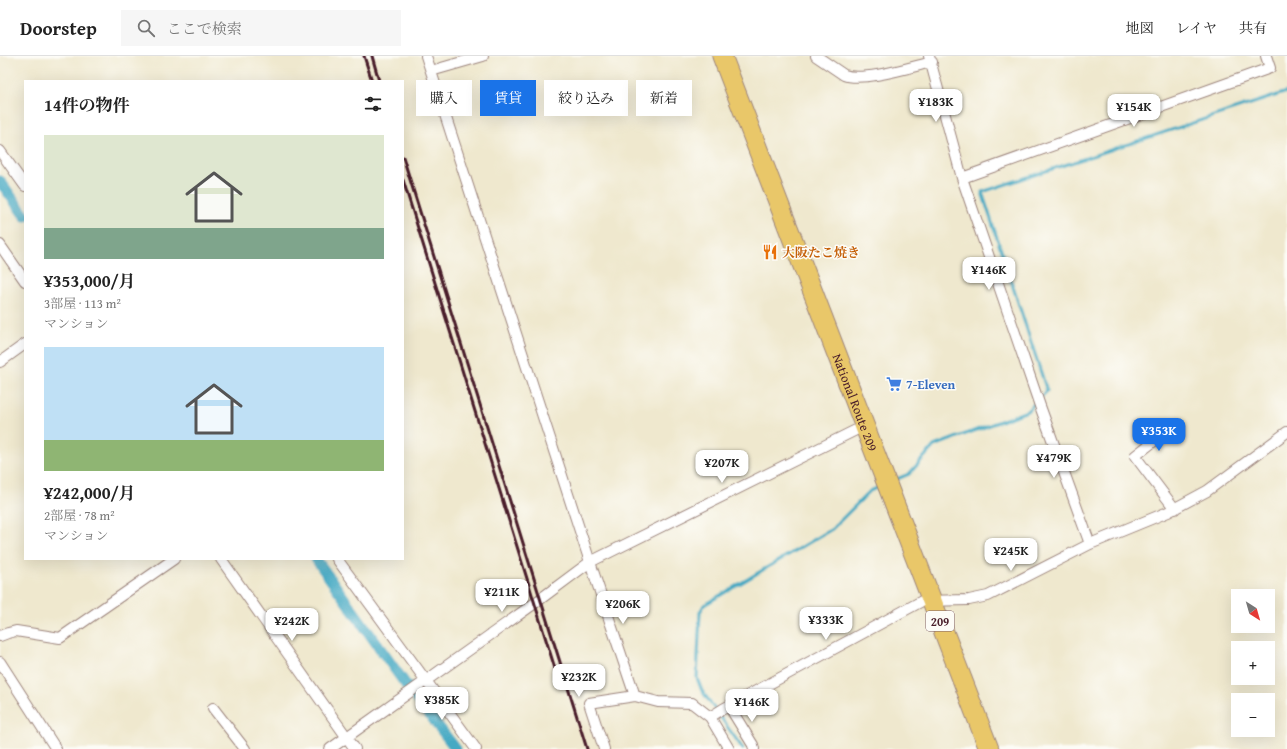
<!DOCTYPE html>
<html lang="ja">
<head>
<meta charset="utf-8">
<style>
  :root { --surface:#fff; --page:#f6f6f6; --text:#222; --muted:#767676; --line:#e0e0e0; --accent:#1a73e8 }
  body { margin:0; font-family:"Gentium Book Plus","Noto Serif JP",serif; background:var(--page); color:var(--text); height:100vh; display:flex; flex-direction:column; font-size:15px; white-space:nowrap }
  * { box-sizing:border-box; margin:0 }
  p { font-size:13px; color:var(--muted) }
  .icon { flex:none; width:22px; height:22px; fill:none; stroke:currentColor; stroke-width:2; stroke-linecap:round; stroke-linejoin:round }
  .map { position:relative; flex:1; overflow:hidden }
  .details { position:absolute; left:24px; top:24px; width:380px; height:480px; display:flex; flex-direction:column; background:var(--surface); border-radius:0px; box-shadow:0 4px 16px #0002 }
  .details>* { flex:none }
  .banner { position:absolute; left:416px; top:24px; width:380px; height:36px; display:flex; gap:8px }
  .needle { width:26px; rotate:143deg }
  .fabs { position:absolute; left:1231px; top:533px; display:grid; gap:8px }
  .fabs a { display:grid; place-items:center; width:44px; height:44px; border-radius:0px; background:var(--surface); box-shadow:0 4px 16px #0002; font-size:20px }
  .price { position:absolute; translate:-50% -34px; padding:0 9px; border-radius:8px; background:#fff; color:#222; font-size:13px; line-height:26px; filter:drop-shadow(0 1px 2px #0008) }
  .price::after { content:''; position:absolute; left:50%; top:24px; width:12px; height:9px; margin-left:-6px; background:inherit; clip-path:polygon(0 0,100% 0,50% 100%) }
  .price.current { background:var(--accent); color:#fff }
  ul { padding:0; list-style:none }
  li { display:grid; align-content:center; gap:8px; height:212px; padding:0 20px }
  li span { display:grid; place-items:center; height:124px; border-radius:0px; color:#555 }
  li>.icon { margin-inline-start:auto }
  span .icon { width:72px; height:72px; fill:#fffc; stroke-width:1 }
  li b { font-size:17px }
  h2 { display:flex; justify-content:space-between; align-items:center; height:48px; padding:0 20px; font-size:17px }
  .chip { padding:0 14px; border-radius:0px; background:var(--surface); box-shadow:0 4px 16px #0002; font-size:14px; line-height:36px }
  .chip.current { background:var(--accent); color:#fff }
  header { display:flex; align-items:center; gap:24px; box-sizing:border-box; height:56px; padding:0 20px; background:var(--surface); border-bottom:1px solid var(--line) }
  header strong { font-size:19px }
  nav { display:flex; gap:22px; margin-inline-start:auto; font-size:14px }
  .search { width:280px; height:36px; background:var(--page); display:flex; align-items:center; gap:10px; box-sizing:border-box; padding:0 14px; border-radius:0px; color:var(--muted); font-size:15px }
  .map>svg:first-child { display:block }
</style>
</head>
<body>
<header>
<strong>Doorstep</strong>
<div class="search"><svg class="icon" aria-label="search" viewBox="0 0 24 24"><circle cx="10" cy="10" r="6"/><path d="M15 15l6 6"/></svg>ここで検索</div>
<nav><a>地図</a><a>レイヤ</a><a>共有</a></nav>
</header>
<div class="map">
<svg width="1287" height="693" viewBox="0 0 1287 693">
  <rect width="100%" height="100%" fill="#fdfcf7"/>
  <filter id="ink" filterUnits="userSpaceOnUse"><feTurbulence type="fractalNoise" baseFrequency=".025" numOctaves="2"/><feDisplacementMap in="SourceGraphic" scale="8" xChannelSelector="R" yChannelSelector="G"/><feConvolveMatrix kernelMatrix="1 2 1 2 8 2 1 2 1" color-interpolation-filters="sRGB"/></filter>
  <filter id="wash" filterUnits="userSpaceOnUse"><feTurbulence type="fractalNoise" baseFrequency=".012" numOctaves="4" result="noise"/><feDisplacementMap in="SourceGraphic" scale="16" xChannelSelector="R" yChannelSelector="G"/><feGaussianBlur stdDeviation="0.9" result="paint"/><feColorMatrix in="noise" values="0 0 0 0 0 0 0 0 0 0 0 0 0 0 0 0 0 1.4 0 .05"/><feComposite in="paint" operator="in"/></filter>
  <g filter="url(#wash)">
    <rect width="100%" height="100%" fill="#efe8ce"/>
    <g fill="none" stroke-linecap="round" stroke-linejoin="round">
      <path stroke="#44a9c3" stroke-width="3" d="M 1040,342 L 1047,335 L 982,136 L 1287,36
        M 892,425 L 909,418 L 934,390 L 1027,355 L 1036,346
        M 743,693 L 702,635 L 697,622 L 700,556 L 704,549 L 832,473 L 870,435 L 881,430"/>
      <path stroke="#44a9c3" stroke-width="11" d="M 0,125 L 25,160
        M 316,503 L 404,626 L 456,693"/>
    </g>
  </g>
  <g filter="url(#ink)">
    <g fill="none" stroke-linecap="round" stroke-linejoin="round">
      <defs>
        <path id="street" d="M 426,0 L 590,506 L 635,640
          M 816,0 L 844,19 C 863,26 911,11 932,6
          M 929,0 L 962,122 L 1040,350 L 1090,488
          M 431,15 L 483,0
          M 0,95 L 25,130
          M 962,122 L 1270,12 L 1266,0
          M 0,189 L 25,225
          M 0,306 L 25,288
          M 1168,374 L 1135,400 L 1175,453
          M 221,503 L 355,693
          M 337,503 L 476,693
          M 0,580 L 8,577 L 16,575 L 60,582 L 174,503
          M 0,606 L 56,693
          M 729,650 L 753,689 L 754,693
          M 213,652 L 245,693
          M 710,661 L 729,693
          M 330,693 L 535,547 L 590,506 L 864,370
          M 604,693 L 589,647 L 635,640 L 658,646 L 692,647 L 710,661 L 723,653 L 922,545 L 969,544 L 988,540 L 1090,488 L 1168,456 L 1207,435 L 1287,376"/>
        <g id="highway">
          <path id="s1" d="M 722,0 L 989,693"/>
        </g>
      </defs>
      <use href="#street" stroke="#9c847c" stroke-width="12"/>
      <use href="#highway" stroke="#9c847c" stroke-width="21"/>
      <use href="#street" stroke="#fff" stroke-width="10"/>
      <use href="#highway" stroke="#e9c769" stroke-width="19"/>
      <path stroke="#4a1f2b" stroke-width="3" d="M 364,0 L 372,25
        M 372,0 L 379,25
        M 403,101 L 587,693
        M 403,124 L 557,619"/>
    </g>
  </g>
  <defs>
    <symbol id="restaurant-bare" viewBox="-9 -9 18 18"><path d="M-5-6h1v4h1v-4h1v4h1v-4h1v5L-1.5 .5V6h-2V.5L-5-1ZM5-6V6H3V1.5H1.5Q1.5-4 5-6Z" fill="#e8710a" stroke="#fdfcf7" stroke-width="2.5" paint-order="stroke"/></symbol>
    <symbol id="supermarket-bare" viewBox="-9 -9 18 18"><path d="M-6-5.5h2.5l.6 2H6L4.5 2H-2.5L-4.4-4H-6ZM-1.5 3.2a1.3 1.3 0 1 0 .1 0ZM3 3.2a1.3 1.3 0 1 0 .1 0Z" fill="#3f7fe0" stroke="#fdfcf7" stroke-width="2.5" paint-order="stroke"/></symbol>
  </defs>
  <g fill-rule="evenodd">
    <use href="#restaurant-bare" x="759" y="185" width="22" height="22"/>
    <use href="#supermarket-bare" x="883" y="317" width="22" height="22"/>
  </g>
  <g text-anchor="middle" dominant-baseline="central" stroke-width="3" stroke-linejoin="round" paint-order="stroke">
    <rect fill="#fdfcf7" stroke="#806168" stroke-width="1" x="926" y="555" width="28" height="20" rx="3"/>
    <g font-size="12" font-weight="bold" fill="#4a1f2b">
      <text x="940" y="565">209</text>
    </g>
    <g font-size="13" font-weight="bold" fill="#c56008" stroke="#fdfcf7" text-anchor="start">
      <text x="782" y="196">大阪たこ焼き</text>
    </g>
    <g font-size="13" font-weight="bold" fill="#366cbe" stroke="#fdfcf7" text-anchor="start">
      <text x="906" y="328">7-Eleven</text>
    </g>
    <g font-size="13" fill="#4a1f2b" stroke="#fdfcf7">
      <text stroke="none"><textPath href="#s1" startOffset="371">National Route 209</textPath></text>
    </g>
  </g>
</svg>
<div class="fabs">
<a><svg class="needle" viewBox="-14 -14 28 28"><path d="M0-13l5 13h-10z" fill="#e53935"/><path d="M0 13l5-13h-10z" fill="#767676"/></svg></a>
<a>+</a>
<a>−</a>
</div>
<b class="price" style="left:936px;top:67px">¥183K</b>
<b class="price" style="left:1134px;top:72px">¥154K</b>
<b class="price" style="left:989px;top:235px">¥146K</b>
<b class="price current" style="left:1159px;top:396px">¥353K</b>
<b class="price" style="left:1054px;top:423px">¥479K</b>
<b class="price" style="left:722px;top:428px">¥207K</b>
<b class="price" style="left:1011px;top:516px">¥245K</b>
<b class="price" style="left:502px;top:557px">¥211K</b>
<b class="price" style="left:623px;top:569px">¥206K</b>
<b class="price" style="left:826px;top:585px">¥333K</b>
<b class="price" style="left:292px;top:586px">¥242K</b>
<b class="price" style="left:579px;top:642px">¥232K</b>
<b class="price" style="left:442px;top:665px">¥385K</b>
<b class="price" style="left:752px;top:667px">¥146K</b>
<div class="banner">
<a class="chip">購入</a>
<a class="chip current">賃貸</a>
<a class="chip">絞り込み</a>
<a class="chip">新着</a>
</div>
<section class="details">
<h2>14件の物件<svg class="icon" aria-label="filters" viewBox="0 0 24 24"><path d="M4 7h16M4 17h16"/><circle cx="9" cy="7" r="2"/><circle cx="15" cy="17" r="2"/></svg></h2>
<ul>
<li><span style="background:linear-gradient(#dfe7d0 75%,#7fa58c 0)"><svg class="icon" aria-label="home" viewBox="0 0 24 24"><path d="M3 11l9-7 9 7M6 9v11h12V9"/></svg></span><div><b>¥353,000/月</b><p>3部屋 · 113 m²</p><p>マンション</p></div></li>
<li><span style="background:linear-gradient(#bfe0f5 75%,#8fb573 0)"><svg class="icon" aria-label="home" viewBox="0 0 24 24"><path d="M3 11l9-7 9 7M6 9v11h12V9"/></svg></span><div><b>¥242,000/月</b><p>2部屋 · 78 m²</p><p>マンション</p></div></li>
</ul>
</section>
</div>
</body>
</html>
